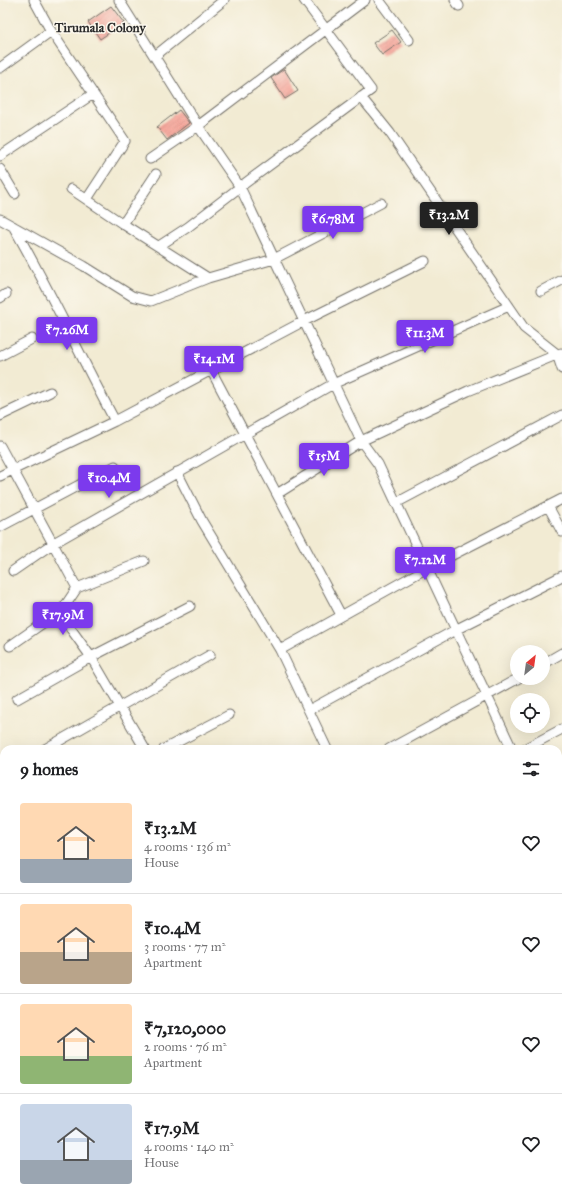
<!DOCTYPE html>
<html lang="en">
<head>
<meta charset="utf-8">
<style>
  :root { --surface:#fff; --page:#f6f6f6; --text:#202124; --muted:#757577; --line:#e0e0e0; --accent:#7c3aed }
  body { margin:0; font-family:"IM FELL Great Primer",serif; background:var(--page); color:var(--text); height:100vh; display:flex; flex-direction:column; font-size:15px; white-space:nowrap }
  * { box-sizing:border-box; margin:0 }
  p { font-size:13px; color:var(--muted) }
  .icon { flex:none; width:22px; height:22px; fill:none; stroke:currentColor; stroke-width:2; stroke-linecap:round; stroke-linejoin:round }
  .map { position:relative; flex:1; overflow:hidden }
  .details { position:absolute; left:0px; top:745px; width:562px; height:456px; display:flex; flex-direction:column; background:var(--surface); border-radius:12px 12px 0 0; box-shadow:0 4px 16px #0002 }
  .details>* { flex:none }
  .needle { width:26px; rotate:29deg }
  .fabs { position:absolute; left:510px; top:645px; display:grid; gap:8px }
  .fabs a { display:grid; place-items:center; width:40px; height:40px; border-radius:50%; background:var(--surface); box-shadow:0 4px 16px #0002; font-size:20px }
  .price { position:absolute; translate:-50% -34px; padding:0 9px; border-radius:4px; background:var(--accent); color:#fff; font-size:13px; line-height:26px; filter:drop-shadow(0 1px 2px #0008) }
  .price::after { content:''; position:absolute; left:50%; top:24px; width:12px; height:9px; margin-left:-6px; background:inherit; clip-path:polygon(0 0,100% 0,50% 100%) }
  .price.active { background:#222; color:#fff }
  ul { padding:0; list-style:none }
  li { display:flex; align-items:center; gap:12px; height:100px; padding:0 20px }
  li+li { border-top:1px solid var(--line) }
  li span { display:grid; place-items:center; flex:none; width:112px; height:80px; border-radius:4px; color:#555 }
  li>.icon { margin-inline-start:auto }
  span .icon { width:48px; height:48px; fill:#fffc; stroke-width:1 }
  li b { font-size:17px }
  h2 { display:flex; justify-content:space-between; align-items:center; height:48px; padding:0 20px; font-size:17px }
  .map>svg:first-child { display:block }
</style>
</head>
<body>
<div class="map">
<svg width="562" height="1201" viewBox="0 0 562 1201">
  <defs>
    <pattern id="building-hatch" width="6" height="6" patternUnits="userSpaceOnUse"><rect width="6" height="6" fill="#f5a59a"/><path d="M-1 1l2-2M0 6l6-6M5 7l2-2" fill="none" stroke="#d28e85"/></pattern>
  </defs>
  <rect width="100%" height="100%" fill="#fbf7ec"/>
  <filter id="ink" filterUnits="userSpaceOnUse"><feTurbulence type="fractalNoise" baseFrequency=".025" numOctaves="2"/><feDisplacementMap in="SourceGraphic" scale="8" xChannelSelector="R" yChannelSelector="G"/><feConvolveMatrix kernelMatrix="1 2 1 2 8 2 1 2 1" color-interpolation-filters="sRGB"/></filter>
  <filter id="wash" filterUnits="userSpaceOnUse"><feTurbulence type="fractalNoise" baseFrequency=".012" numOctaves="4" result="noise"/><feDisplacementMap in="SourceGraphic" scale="16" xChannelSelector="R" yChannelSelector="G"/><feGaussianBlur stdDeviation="0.9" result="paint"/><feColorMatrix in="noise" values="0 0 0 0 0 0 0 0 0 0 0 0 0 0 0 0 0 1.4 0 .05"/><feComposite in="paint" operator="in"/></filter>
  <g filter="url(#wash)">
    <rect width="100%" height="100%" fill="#f2ebd3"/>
    <g id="blocks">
      <path fill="url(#building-hatch)" d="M 111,6 L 124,23 L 100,39 L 88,22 Z
        M 392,30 L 401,42 L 382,55 L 373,43 Z
        M 284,69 L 298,91 L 285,99 L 271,78 Z
        M 179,110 L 189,123 L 167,140 L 157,127 Z"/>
    </g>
  </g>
  <g filter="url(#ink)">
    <use href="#blocks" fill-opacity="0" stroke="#716e66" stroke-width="1"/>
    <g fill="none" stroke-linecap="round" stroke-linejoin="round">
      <defs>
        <path id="street" d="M 34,0 L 51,31 L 125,141 L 87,199
          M 119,0 L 198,126 L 365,0
          M 379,0 L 409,40
          M 455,0 L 459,6
          M 155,56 L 224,0
          M 0,68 L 51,31
          M 361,97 L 390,133 L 524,328 L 557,354 L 562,369
          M 0,156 L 93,94
          M 150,159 L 198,126 L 240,187 L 361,441 L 378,464 L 512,749
          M 0,169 L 15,194
          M 71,189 L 123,224 L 208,278
          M 0,219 L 84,266 L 132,296 L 151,301 L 208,278 L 274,259 L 381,203
          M 123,224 L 156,174
          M 13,226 C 50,290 80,356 115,421
          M 159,246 L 188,227 L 240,187 L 371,90 L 304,0
          M 541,291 L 562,280
          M 0,298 L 6,294
          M 0,356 L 32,339
          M 211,370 L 341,615
          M 0,416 L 50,392
          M 0,446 L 77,588
          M 177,472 L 202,521 L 280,650 L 327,749
          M 0,476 L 115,421 L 304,321 L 425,261
          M 277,494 L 361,441 L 468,391 L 561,353
          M 396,503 L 562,415
          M 548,506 L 562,532
          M 0,527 L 115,466
          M 144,561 L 77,588 L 63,609 L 71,629 L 91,657 L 145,749
          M 13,571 L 52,544 L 333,384 L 509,306
          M 10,646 L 63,609
          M 280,650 L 427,568 L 562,499
          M 543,664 L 562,653
          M 17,699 L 91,657 L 190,606
          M 309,710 L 457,629 L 562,576
          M 45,749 L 210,655
          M 164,749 L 229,715
          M 389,749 L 519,678
          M 524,749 L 562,729
          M 0,776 L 4,772
          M 558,814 L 562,811
          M 558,844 L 562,852
          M 0,847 L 4,845
          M 0,857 L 4,863
          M 558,892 L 562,890
          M 0,926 L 4,923
          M 0,1010 L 4,1007
          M 558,1048 L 562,1046
          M 0,1080 L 4,1085
          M 0,1100 L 4,1097
          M 238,1197 L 242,1201
          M 324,1197 L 328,1201
          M 384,1197 L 388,1200 L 409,1197
          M 536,1197 L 536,1201
          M 275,1201 L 279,1197"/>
        <path id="secondary" d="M 558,1125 L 562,1123
          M 476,1197 L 476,1201"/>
      </defs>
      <use href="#street" stroke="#716e66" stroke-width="11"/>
      <use href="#secondary" stroke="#716e66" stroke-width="14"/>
      <use href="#street" stroke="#fff" stroke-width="9"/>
      <use href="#secondary" stroke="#fff" stroke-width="12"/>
    </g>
  </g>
  <g text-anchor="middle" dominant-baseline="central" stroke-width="3" stroke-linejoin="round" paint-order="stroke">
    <g font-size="13" font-weight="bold" fill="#2b2b2b" stroke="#fbf7ec">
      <text x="100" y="28">Tirumala Colony</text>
    </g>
  </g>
</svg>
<div class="fabs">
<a><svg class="needle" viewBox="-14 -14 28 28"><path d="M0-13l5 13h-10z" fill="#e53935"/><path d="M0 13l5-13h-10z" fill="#757577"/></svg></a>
<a><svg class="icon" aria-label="locate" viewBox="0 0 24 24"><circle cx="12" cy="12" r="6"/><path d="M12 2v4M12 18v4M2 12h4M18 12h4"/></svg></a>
</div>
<b class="price active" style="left:449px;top:236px">₹13.2M</b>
<b class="price" style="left:333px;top:240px">₹6.78M</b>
<b class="price" style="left:67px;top:351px">₹7.26M</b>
<b class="price" style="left:425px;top:354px">₹11.3M</b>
<b class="price" style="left:214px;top:380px">₹14.1M</b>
<b class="price" style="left:324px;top:477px">₹15M</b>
<b class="price" style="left:109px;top:499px">₹10.4M</b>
<b class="price" style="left:425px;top:581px">₹7.12M</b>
<b class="price" style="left:63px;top:636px">₹17.9M</b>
<section class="details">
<h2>9 homes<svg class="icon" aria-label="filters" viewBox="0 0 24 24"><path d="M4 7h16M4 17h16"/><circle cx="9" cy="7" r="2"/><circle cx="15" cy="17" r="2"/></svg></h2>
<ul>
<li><span style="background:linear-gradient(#ffd9b3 70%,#9aa5b1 0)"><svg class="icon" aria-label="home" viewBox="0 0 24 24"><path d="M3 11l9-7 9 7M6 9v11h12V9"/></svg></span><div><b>₹13.2M</b><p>4 rooms · 136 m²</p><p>House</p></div><svg class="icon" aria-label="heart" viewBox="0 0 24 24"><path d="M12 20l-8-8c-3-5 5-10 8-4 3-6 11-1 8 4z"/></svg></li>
<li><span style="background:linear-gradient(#ffd9b3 60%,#b9a48a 0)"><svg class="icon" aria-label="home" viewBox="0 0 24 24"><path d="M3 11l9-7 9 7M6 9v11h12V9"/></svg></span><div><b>₹10.4M</b><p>3 rooms · 77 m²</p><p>Apartment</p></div><svg class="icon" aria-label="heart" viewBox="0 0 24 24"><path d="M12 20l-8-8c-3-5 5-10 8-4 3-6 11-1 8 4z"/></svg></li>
<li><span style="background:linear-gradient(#ffd9b3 65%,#8fb573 0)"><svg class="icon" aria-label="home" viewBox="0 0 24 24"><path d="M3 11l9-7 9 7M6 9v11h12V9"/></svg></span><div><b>₹7,120,000</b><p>2 rooms · 76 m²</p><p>Apartment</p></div><svg class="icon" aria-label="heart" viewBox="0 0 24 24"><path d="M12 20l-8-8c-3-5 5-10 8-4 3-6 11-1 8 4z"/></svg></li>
<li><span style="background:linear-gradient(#c9d6e8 70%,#9aa5b1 0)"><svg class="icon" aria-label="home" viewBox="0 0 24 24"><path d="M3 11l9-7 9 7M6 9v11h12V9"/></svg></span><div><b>₹17.9M</b><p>4 rooms · 140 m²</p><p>House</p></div><svg class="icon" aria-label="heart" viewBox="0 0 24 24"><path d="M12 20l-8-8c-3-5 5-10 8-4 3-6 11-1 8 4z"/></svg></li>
</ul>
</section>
</div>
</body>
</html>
